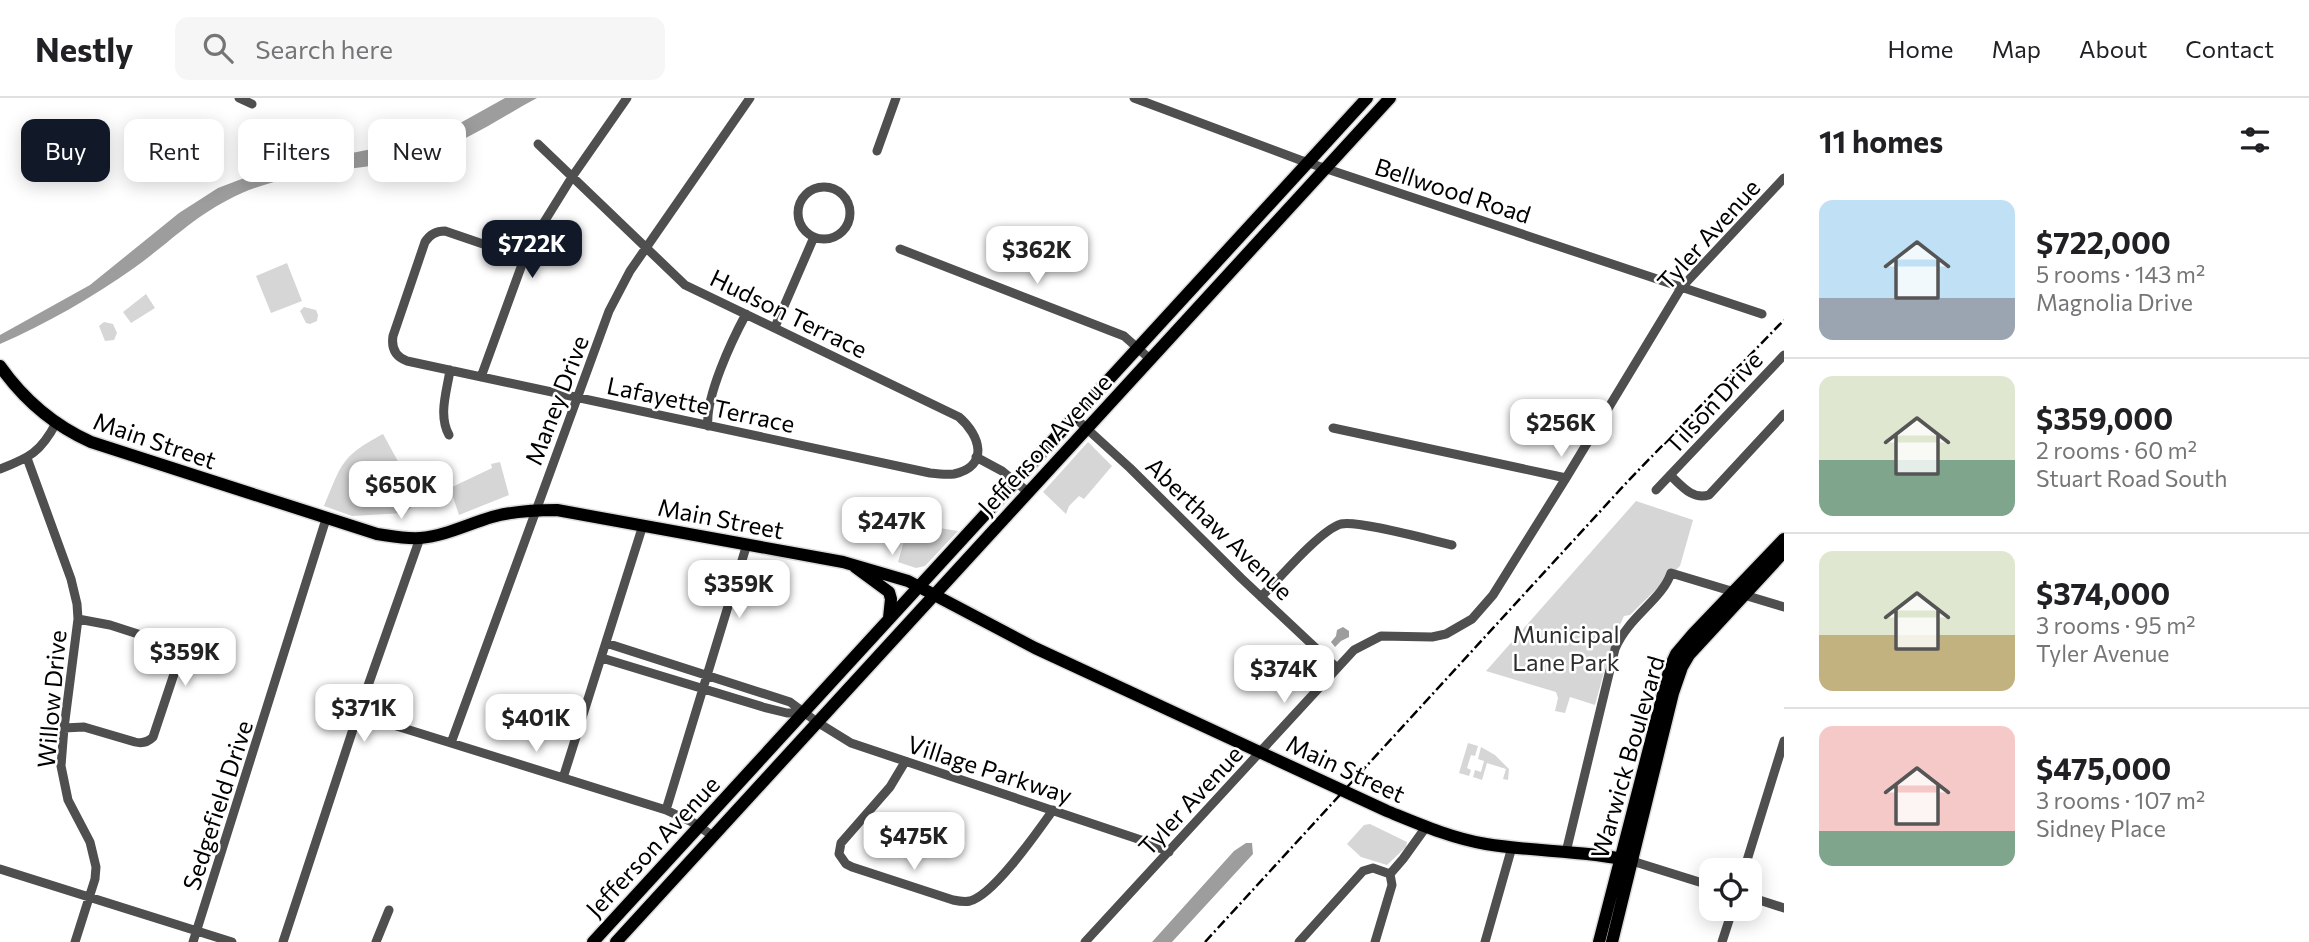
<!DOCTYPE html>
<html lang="en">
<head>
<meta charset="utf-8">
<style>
  :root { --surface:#fff; --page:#f6f6f6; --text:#202124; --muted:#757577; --line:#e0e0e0; --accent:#111827 }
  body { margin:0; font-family:Commissioner,sans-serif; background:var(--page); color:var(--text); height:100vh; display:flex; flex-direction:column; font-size:26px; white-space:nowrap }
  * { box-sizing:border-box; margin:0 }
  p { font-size:23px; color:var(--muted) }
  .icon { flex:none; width:38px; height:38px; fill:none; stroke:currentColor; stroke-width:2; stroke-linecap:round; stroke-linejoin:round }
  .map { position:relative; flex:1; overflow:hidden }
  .panel { display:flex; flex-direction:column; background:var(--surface); width:525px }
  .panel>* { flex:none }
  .top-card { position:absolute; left:21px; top:21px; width:665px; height:63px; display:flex; gap:14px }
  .tools { position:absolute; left:1699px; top:760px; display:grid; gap:14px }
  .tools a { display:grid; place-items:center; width:63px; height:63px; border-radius:14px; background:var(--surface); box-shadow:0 4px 18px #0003; font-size:35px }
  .price { position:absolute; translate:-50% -60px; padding:0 16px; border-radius:14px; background:#fff; color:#222; font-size:23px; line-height:46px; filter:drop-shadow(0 2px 4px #0008) }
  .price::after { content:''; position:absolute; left:50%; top:42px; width:21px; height:16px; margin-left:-10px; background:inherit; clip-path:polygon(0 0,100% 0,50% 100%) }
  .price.selected { background:var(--accent); color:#fff }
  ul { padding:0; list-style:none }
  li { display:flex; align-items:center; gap:21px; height:175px; padding:0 35px }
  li+li { border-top:2px solid var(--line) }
  li span { display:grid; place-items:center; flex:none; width:196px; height:140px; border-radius:14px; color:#555 }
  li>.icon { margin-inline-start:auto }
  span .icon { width:84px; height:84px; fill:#fffc; stroke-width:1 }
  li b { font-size:30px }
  h2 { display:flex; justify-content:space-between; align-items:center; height:84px; padding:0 35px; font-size:30px }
  .pill { padding:0 24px; border-radius:14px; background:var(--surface); box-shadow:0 4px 18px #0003; font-size:24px; line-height:63px }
  .pill.selected { background:var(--accent); color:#fff }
  header { display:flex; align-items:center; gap:42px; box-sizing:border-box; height:98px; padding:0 35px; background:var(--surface); border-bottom:2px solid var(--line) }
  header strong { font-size:33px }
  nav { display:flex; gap:38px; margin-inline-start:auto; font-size:24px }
  .search { width:490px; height:63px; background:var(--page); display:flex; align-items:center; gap:18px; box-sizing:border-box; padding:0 24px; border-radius:14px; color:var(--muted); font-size:26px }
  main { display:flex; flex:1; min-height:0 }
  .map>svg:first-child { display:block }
</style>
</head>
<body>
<header>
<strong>Nestly</strong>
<div class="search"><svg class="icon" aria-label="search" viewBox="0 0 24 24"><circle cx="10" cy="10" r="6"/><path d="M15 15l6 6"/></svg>Search here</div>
<nav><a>Home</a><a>Map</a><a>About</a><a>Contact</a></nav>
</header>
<main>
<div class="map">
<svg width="1784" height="844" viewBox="0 0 1784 844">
  <rect width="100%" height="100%" fill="#fff"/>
  <path fill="#d6d6d6" d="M 287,165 L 302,203 L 271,215 L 256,178 Z
    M 146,196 L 155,210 L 131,225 L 123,214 Z
    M 304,209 L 316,212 L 318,217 L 317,223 L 310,226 L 306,225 L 300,213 Z
    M 104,224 L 113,226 L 117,235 L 114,242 L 105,243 L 99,228 Z
    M 383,336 L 406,378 L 411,410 L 404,415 L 352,418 L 324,408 C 342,366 340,359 383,336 Z
    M 1088,344 L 1112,368 L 1084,401 L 1079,398 L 1069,408 L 1066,416 L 1043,394 Z
    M 500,364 L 509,397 L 459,417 L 450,390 L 492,370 L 491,366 Z
    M 1636,403 L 1693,422 L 1680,468 L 1630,517 L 1624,518 L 1613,542 L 1595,607 L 1570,599 L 1565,615 L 1555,613 L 1558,600 L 1556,594 L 1486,573 Z
    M 909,425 L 958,433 L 925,468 L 916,470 L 898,464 Z
    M 1468,645 L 1478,648 L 1475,658 L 1471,657 L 1467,670 L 1471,672 L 1469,678 L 1459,675 Z
    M 1481,649 L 1495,657 L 1509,671 L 1508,682 L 1503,681 L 1506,671 L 1487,665 L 1482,682 L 1473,679 L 1475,672 L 1481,674 L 1484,663 L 1478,661 Z
    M 1370,726 L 1407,744 L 1406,749 L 1387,767 L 1361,759 L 1347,746 L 1364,727 Z"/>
  <path fill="#9d9d9d" d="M 505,0 L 537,0 C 496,22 459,49 413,60 C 356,74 299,71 242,95 C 197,115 173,142 134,170 C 93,199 46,226 0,246 L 0,237 L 90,187 L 179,115 L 218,90 L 257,75 L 276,70 L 377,50 L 423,43 L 444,34 Z
    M 1343,529 L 1349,533 L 1349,539 L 1341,543 L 1335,549 L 1331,544 L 1336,538 L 1337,532 Z
    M 1246,745 L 1252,745 L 1253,756 L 1172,844 L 1152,844 L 1234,753 Z"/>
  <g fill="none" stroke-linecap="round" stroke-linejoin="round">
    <defs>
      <path id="major" d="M 0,268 C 24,302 53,327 91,344 L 377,436 C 391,438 405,441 420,440 C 445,438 468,426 492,419 C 513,413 535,412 557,412 L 843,464 L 908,483 L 1035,550 L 1387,713 C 1419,726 1451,740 1486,746 C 1534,754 1584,752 1632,763
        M 855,469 L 889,494 L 891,501 L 889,520
        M 593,844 L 1367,0
        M 616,844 L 1390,0
        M 1599,844 L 1670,569 L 1676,556 L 1693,536 L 1784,441
        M 1612,844 L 1673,595 L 1682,569 L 1689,557 L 1784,454"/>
    </defs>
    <use href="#major" stroke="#dbdbdb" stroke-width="15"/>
    <path stroke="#4f4f4f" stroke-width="9" d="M 239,0 L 252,6
      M 1134,0 L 1300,62 L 1762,216
      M 877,53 L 896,0
      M798 115a26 26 0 1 1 52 0a26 26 0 1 1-52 0Z
      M 900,151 L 1124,238 L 1150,261
      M 524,160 L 445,133 C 436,133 430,136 425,144 L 393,238 C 391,251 396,259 407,263 L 930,375 C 938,376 946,377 954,376 C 990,368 980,337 959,319 L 685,187 L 538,46
      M 775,229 L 814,139
      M 481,279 L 528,150 L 572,79 L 627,0
      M 1074,319 L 1130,370 L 1241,480 L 1337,570
      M 708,328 C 705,299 732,242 746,216
      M 1333,330 L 1566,380
      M 449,337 C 438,317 447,293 450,272
      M 976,359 L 1002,373 L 1028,394
      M 27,360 L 71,481 L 77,506 L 78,521 L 64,630 L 61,668 L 68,702 L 90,744 L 96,769 L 95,781 L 75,844
      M 0,371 C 29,360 41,354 56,325
      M 1670,377 C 1682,388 1692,402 1709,397 L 1784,316
      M 1656,392 L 1784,257
      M 1261,499 C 1278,482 1320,432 1341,426 C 1358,422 1430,442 1452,447
      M 606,545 L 790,604 L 817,624 L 851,645 L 1141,742 L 1169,754
      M 602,560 L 763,609 L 787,615 L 804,614
      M 358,616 L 666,712 L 694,725 L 713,738
      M 64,630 L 84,629 L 135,644 C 143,646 148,644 153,639 L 178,564 L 176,553 L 169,546 L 110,527 L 78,521
      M 451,645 L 609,213 L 630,173 L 750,0
      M 905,664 L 890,689 L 841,745 L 839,756 L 846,766 L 852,769 L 953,802 C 958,803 965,804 970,803 C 994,797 1038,733 1053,712
      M 563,680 L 643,427
      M 666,712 L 747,446
      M 1566,754 L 1615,551 C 1628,519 1662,502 1671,475 L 1784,509
      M 1632,763 L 1712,788
      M 0,771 L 232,844
      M 1744,772 L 1784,643
      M 1390,776 L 1403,761 L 1426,729
      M 1750,799 L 1784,810
      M 193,844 L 326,421
      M 283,844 L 358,616 L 420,440
      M 376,844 L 389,812
      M 1085,844 L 1354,552 L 1381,538 L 1432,539 L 1446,536 L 1472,521 L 1493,497 L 1566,380 L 1681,190 L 1784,80
      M 1299,844 L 1363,773 L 1373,770 L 1390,776
      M 1375,844 L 1392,787 L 1390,776
      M 1485,844 L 1512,749
      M 1722,844 L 1733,810"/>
    <use href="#major" stroke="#000" stroke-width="12"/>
    <path stroke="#000" stroke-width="2.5" stroke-dasharray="10 3.5 2 3.5" stroke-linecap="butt" d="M 1205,844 L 1628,383 L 1784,222"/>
  </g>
  <g text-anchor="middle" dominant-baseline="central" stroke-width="5" stroke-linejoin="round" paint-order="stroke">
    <g font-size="24" fill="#000" stroke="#fff">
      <text transform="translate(1453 92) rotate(18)">Bellwood Road</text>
      <text transform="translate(1708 136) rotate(-48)">Tyler Avenue</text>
      <text transform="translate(789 215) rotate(26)">Hudson Terrace</text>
      <text transform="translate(556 302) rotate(-69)">Maney Drive</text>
      <text transform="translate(1713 304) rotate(-47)">Tilson Drive</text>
      <text transform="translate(701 306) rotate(12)">Lafayette Terrace</text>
      <text transform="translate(155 342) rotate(19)">Main Street</text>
      <text transform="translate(1044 346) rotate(-47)">Jefferson Avenue</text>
      <text transform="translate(721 420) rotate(11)">Main Street</text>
      <text transform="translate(1220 430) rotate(44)">Aberthaw Avenue</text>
      <text transform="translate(51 601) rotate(-85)">Willow Drive</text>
      <text transform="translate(1627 659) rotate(-74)">Warwick Boulevard</text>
      <text transform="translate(1346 670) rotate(25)">Main Street</text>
      <text transform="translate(990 671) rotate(18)">Village Parkway</text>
      <text transform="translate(1190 702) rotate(-47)">Tyler Avenue</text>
      <text transform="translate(217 707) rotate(-72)">Sedgefield Drive</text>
      <text transform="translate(652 748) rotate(-47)">Jefferson Avenue</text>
    </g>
    <g font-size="24" fill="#2d2d2d" stroke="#fff">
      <text x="1566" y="535">Municipal<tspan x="1566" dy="28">Lane Park</tspan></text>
    </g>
  </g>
</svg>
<div class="tools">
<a><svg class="icon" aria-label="locate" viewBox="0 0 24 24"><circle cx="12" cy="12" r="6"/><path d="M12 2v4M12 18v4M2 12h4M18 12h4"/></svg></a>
</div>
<b class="price selected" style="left:532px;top:182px">$722K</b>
<b class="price" style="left:1037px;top:188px">$362K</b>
<b class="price" style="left:1561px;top:361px">$256K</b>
<b class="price" style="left:401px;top:423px">$650K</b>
<b class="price" style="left:892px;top:459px">$247K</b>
<b class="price" style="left:739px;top:522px">$359K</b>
<b class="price" style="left:185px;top:590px">$359K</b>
<b class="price" style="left:1284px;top:607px">$374K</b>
<b class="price" style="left:364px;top:646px">$371K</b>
<b class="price" style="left:536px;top:656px">$401K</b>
<b class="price" style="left:914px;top:774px">$475K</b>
<div class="top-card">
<a class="pill selected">Buy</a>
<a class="pill">Rent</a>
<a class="pill">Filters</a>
<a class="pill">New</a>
</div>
</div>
<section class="panel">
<h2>11 homes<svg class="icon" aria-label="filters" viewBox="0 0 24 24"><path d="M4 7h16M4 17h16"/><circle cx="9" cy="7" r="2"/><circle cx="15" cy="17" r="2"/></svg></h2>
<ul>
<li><span style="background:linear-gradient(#bfe0f5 70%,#9aa5b1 0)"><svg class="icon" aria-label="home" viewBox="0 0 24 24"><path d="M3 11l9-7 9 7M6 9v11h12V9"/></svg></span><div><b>$722,000</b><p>5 rooms · 143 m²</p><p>Magnolia Drive</p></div></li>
<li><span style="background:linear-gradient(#dfe7d0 60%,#7fa58c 0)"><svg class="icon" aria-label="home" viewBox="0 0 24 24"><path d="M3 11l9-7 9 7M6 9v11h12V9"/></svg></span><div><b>$359,000</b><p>2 rooms · 60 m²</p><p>Stuart Road South</p></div></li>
<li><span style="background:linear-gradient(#dfe7d0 60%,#c2b280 0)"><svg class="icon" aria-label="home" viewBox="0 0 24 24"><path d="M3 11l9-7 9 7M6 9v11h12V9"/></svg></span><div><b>$374,000</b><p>3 rooms · 95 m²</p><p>Tyler Avenue</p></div></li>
<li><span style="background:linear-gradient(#f6c9c9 75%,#7fa58c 0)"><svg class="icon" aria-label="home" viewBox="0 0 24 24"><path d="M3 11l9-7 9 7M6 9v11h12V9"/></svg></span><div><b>$475,000</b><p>3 rooms · 107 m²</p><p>Sidney Place</p></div></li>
</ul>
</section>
</main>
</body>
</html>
